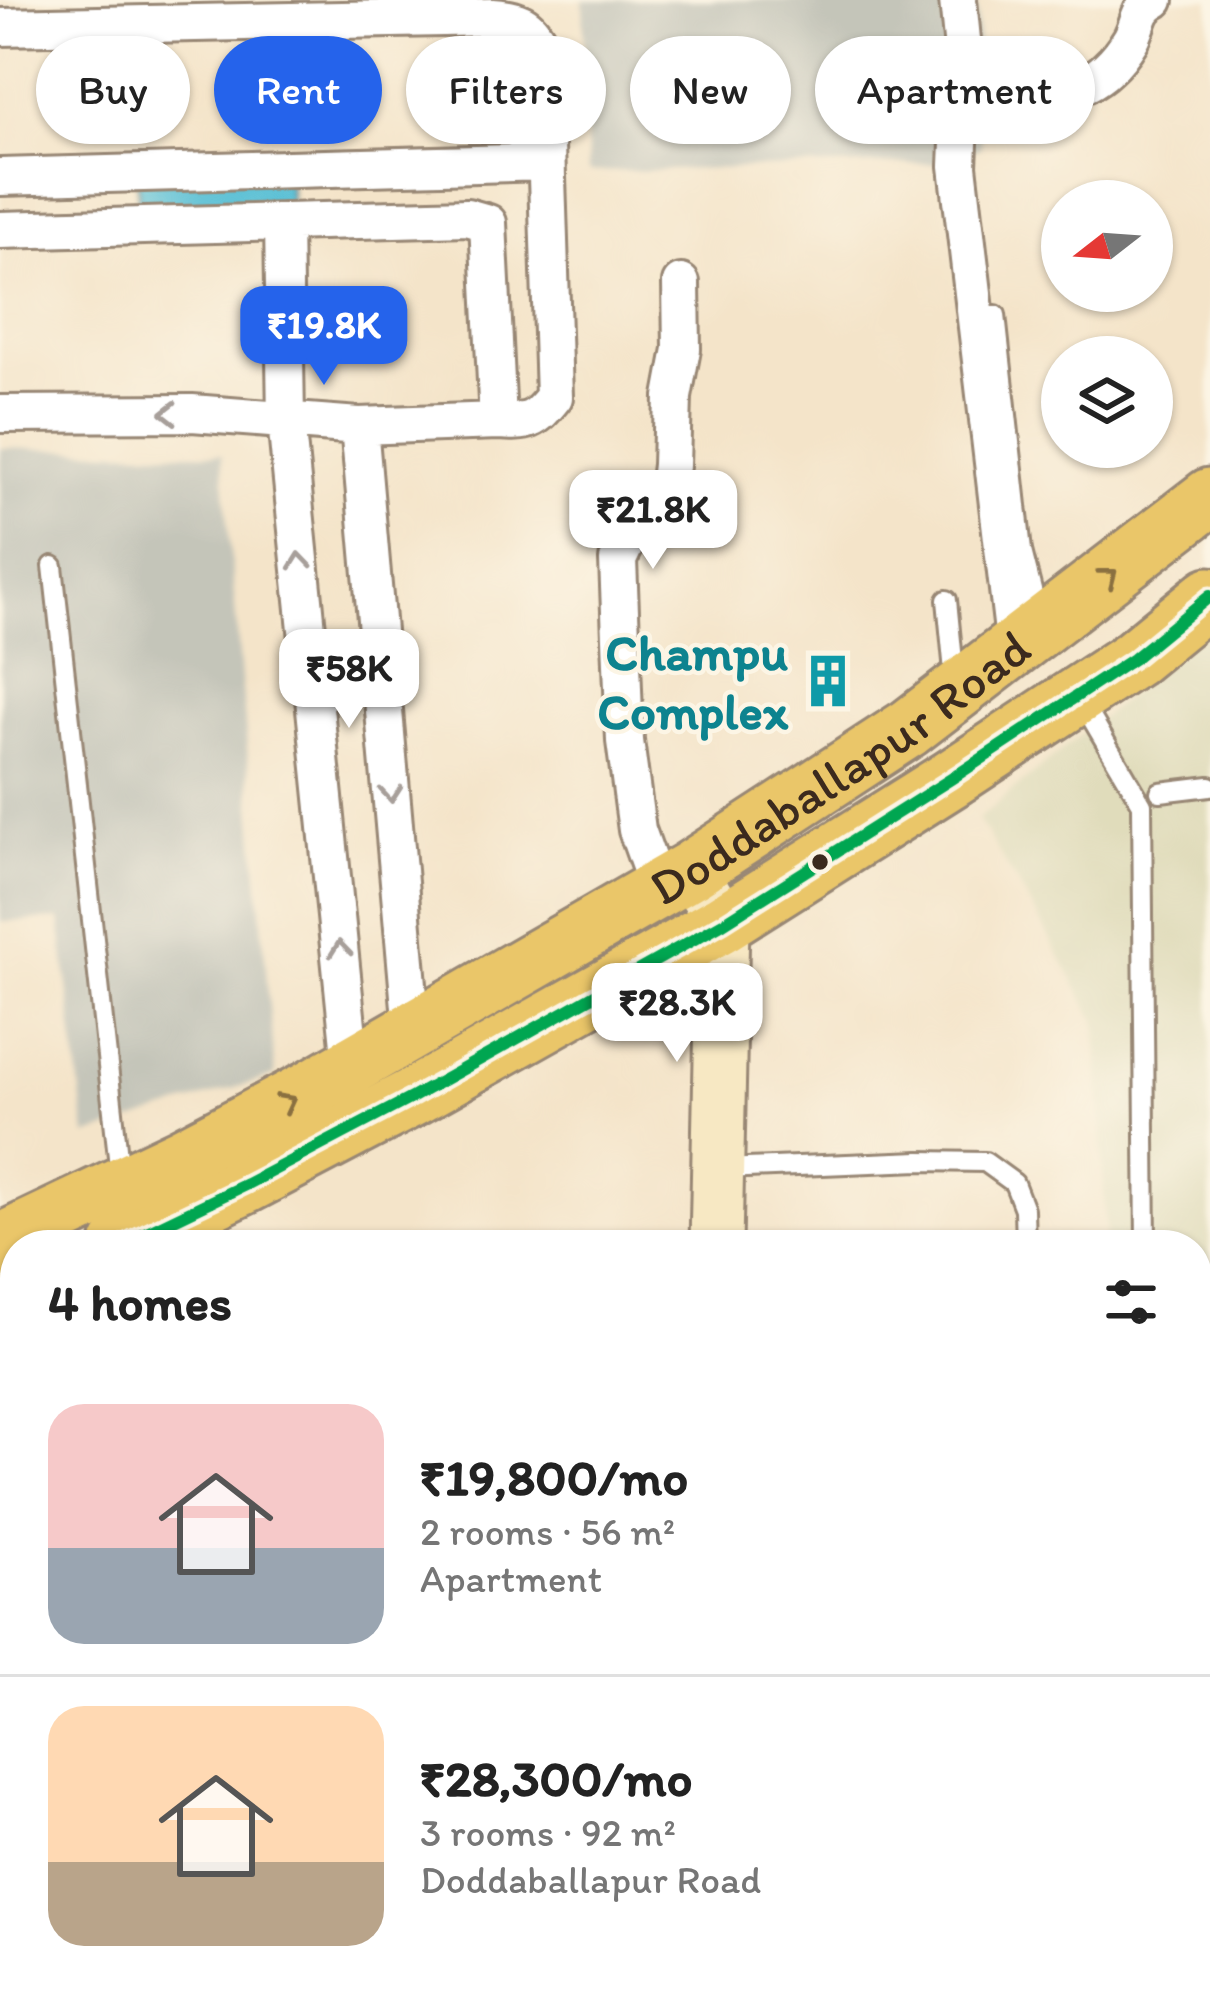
<!DOCTYPE html>
<html lang="en">
<head>
<meta charset="utf-8">
<style>
  :root { --surface:#fff; --page:#f2f2f2; --text:#222; --muted:#767676; --line:#e0e0e0; --accent:#2563eb }
  body { margin:0; font-family:Itim,sans-serif; background:var(--page); color:var(--text); height:100vh; display:flex; flex-direction:column; font-size:45px; white-space:nowrap }
  * { box-sizing:border-box; margin:0 }
  p { font-size:39px; color:var(--muted) }
  .icon { flex:none; width:66px; height:66px; fill:none; stroke:currentColor; stroke-width:2; stroke-linecap:round; stroke-linejoin:round }
  .map { position:relative; flex:1; overflow:hidden }
  .panel { position:absolute; left:0px; top:1230px; width:1212px; height:768px; display:flex; flex-direction:column; background:var(--surface); border-radius:48px 48px 0 0; box-shadow:0 3px 9px #0004 }
  .panel>* { flex:none }
  .top-card { position:absolute; left:36px; top:36px; width:1140px; height:108px; display:flex; gap:24px }
  .needle { width:78px; rotate:253deg }
  .controls { position:absolute; left:1041px; top:180px; display:grid; gap:24px }
  .controls a { display:grid; place-items:center; width:132px; height:132px; border-radius:50%; background:var(--surface); box-shadow:0 3px 9px #0004; font-size:60px }
  .price { position:absolute; translate:-50% -102px; padding:0 27px; border-radius:24px; background:#fff; color:#222; font-size:39px; line-height:78px; filter:drop-shadow(0 3px 6px #0008) }
  .price::after { content:''; position:absolute; left:50%; top:72px; width:36px; height:27px; margin-left:-18px; background:inherit; clip-path:polygon(0 0,100% 0,50% 100%) }
  .price.on { background:var(--accent); color:#fff }
  ul { padding:0; list-style:none }
  li { display:flex; align-items:center; gap:36px; height:300px; padding:0 48px }
  li+li { border-top:3px solid var(--line) }
  li span { display:grid; place-items:center; flex:none; width:336px; height:240px; border-radius:36px; color:#555 }
  li>.icon { margin-inline-start:auto }
  span .icon { width:144px; height:144px; fill:#fffc; stroke-width:1 }
  li b { font-size:51px }
  h2 { display:flex; justify-content:space-between; align-items:center; height:144px; padding:0 48px; font-size:51px }
  .pill { padding:0 42px; border-radius:54px; background:var(--surface); box-shadow:0 3px 9px #0004; font-size:42px; line-height:108px }
  .pill.on { background:var(--accent); color:#fff }
  .map>svg:first-child { display:block }
</style>
</head>
<body>
<div class="map">
<svg width="1210" height="1998" viewBox="0 0 1210 1998">
  <rect width="100%" height="100%" fill="#fcf5e5"/>
  <filter id="ink" filterUnits="userSpaceOnUse"><feTurbulence type="fractalNoise" baseFrequency=".00833" numOctaves="2"/><feDisplacementMap in="SourceGraphic" scale="24" xChannelSelector="R" yChannelSelector="G"/><feConvolveMatrix kernelMatrix="1 2 1 2 8 2 1 2 1" color-interpolation-filters="sRGB"/></filter>
  <filter id="wash" filterUnits="userSpaceOnUse"><feTurbulence type="fractalNoise" baseFrequency=".004" numOctaves="4" result="noise"/><feDisplacementMap in="SourceGraphic" scale="48" xChannelSelector="R" yChannelSelector="G"/><feGaussianBlur stdDeviation="2.7" result="paint"/><feColorMatrix in="noise" values="0 0 0 0 0 0 0 0 0 0 0 0 0 0 0 0 0 1.4 0 .05"/><feComposite in="paint" operator="in"/></filter>
  <g filter="url(#wash)">
    <rect width="100%" height="100%" fill="#f4e4c9"/>
    <path fill="#e0dcbb" d="M 1210,629 L 1210,1998 L 1134,1998 L 1134,1983 L 1197,1983 L 1197,1245 L 1106,1245 L 1097,1023 L 1038,917 L 978,819 Z"/>
    <path fill="#c4c5b9" d="M 583,0 L 977,0 L 981,147 L 951,163 L 588,172 Z
      M 0,448 L 222,454 L 275,1075 L 86,1136 L 60,919 L 0,922 Z"/>
    <path fill="#58bfd5" stroke="#4a747a" stroke-width="3" d="M 288,160 L 291,213 L 139,220 L 137,166 Z"/>
  </g>
  <g filter="url(#ink)">
    <g fill="none" stroke-linecap="round" stroke-linejoin="round">
      <defs>
        <path id="lane" d="M 996,315 L 1022,551 L 1039,618
          M 53,566 L 120,1175
          M 947,600 L 955,682
          M 1082,702 L 1142,804 L 1146,1245
          M 1160,792 L 1210,786
          M 723,1169 L 920,1161 L 985,1162 L 1014,1183 L 1024,1209 L 1025,1245
          M 1197,1926 L 1210,1925
          M 1180,1983 L 1181,1998"/>
        <path id="street" d="M 958,0 L 963,50 L 958,166 L 1015,649
          M 0,27 L 493,17 C 522,19 531,25 543,51 L 554,397 C 534,422 529,423 498,421
          M 960,114 C 1004,105 1074,101 1107,69 C 1115,62 1125,49 1131,39 C 1140,23 1137,9 1155,0
          M 0,177 L 546,162
          M 283,222 L 286,421 L 351,1065
          M 0,230 L 467,217 L 488,223 L 498,421 L 359,426 L 192,413 L 0,414
          M 359,426 L 412,1030
          M 658,889 L 637,830 L 625,741 L 618,560 L 627,541 L 651,526 L 666,507 L 671,465 L 673,397 L 682,349 L 681,283
          M 0,1712 L 15,1710
          M 873,1983 L 873,1998"/>
        <path id="secondary" d="M 691,870 L 723,923 L 716,1245
          M 697,1998 L 697,1983"/>
        <g id="primary">
          <path id="s1" d="M 0,1243 L 183,1156 L 309,1090 L 691,870 L 909,728 L 1210,497"/>
          <path d="M 120,1245 L 247,1184 L 413,1097 L 723,923 L 951,779 L 1133,659 L 1210,596"/>
          <path d="M 0,1299 L 15,1293"/>
        </g>
      </defs>
      <use href="#lane" stroke="#988774" stroke-width="24"/>
      <use href="#street" stroke="#988774" stroke-width="42"/>
      <use href="#secondary" stroke="#988774" stroke-width="57"/>
      <use href="#primary" stroke="#988774" stroke-width="63"/>
      <use href="#lane" stroke="#fff" stroke-width="18"/>
      <use href="#street" stroke="#fff" stroke-width="36"/>
      <use href="#secondary" stroke="#f7e8c3" stroke-width="51"/>
      <use href="#primary" stroke="#eac669" stroke-width="57"/>
      <defs>
        <path id="bus-1" d="M 120,1245 L 247,1184 L 413,1097 L 723,923 L 951,779 L 1133,659 L 1210,596"/>
      </defs>
      <use href="#bus-1" stroke="#fcf5e5" stroke-width="21"/>
      <use href="#bus-1" stroke="#00a651" stroke-width="12"/>
    </g>
    <defs><path id="oneway-chevron" d="M-2-3.5L2.5 0L-2 3.5" fill="none" stroke-width="1.6" stroke-linecap="round" stroke-linejoin="round" transform="scale(3)"/></defs>
    <g stroke="#a79f9a">
      <use href="#oneway-chevron" transform="translate(169 413) rotate(180)"/>
      <use href="#oneway-chevron" transform="translate(300 561) rotate(-96)"/>
      <use href="#oneway-chevron" transform="translate(391 794) rotate(85)"/>
      <use href="#oneway-chevron" transform="translate(340 949) rotate(-96)"/>
    </g>
    <g stroke="#8a7040">
      <use href="#oneway-chevron" transform="translate(1109 576) rotate(-38)"/>
      <use href="#oneway-chevron" transform="translate(287 1102) rotate(-28)"/>
    </g>
  </g>
  <defs>
    <symbol id="building-bare" viewBox="-9 -9 18 18"><path d="M-4-6H4V6H1V3H-1V6H-4ZM-2.5-4.3h1.7v1.8h-1.7ZM.8-4.3h1.7v1.8H.8ZM-2.5-1h1.7V.8h-1.7ZM.8-1h1.7V.8H.8Z" fill="#0f9aa8" stroke="#fcf5e5" stroke-width="2.5" paint-order="stroke"/></symbol>
  </defs>
  <g fill-rule="evenodd">
    <use href="#building-bare" x="790" y="643" width="76" height="76"/>
  </g>
  <circle fill="#3b2a1e" stroke="#fcf5e5" stroke-width="4.5" cx="820" cy="862" r="10"/>
  <g text-anchor="middle" dominant-baseline="central" stroke-width="9" stroke-linejoin="round" paint-order="stroke">
    <g font-size="51" font-weight="bold" fill="#0d838f" stroke="#fcf5e5" text-anchor="end">
      <text x="788" y="652">Champu<tspan x="788" dy="59">Complex</tspan></text>
    </g>
    <g font-size="51" fill="#3b2a1e" stroke="#fcf5e5">
      <text stroke="none"><textPath href="#s1" startOffset="966">Doddaballapur Road</textPath></text>
    </g>
  </g>
</svg>
<div class="controls">
<a><svg class="needle" viewBox="-14 -14 28 28"><path d="M0-13l5 13h-10z" fill="#e53935"/><path d="M0 13l5-13h-10z" fill="#767676"/></svg></a>
<a><svg class="icon" aria-label="layers" viewBox="0 0 24 24"><path d="M12 4l9 5-9 5-9-5zM3 14l9 5 9-5"/></svg></a>
</div>
<b class="price on" style="left:324px;top:388px">₹19.8K</b>
<b class="price" style="left:653px;top:572px">₹21.8K</b>
<b class="price" style="left:349px;top:731px">₹58K</b>
<b class="price" style="left:677px;top:1065px">₹28.3K</b>
<div class="top-card">
<a class="pill">Buy</a>
<a class="pill on">Rent</a>
<a class="pill">Filters</a>
<a class="pill">New</a>
<a class="pill">Apartment</a>
</div>
<section class="panel">
<h2>4 homes<svg class="icon" aria-label="filters" viewBox="0 0 24 24"><path d="M4 7h16M4 17h16"/><circle cx="9" cy="7" r="2"/><circle cx="15" cy="17" r="2"/></svg></h2>
<ul>
<li><span style="background:linear-gradient(#f6c9c9 60%,#9aa5b1 0)"><svg class="icon" aria-label="home" viewBox="0 0 24 24"><path d="M3 11l9-7 9 7M6 9v11h12V9"/></svg></span><div><b>₹19,800/mo</b><p>2 rooms · 56 m²</p><p>Apartment</p></div></li>
<li><span style="background:linear-gradient(#ffd9b3 65%,#b9a48a 0)"><svg class="icon" aria-label="home" viewBox="0 0 24 24"><path d="M3 11l9-7 9 7M6 9v11h12V9"/></svg></span><div><b>₹28,300/mo</b><p>3 rooms · 92 m²</p><p>Doddaballapur Road</p></div></li>
</ul>
</section>
</div>
</body>
</html>
